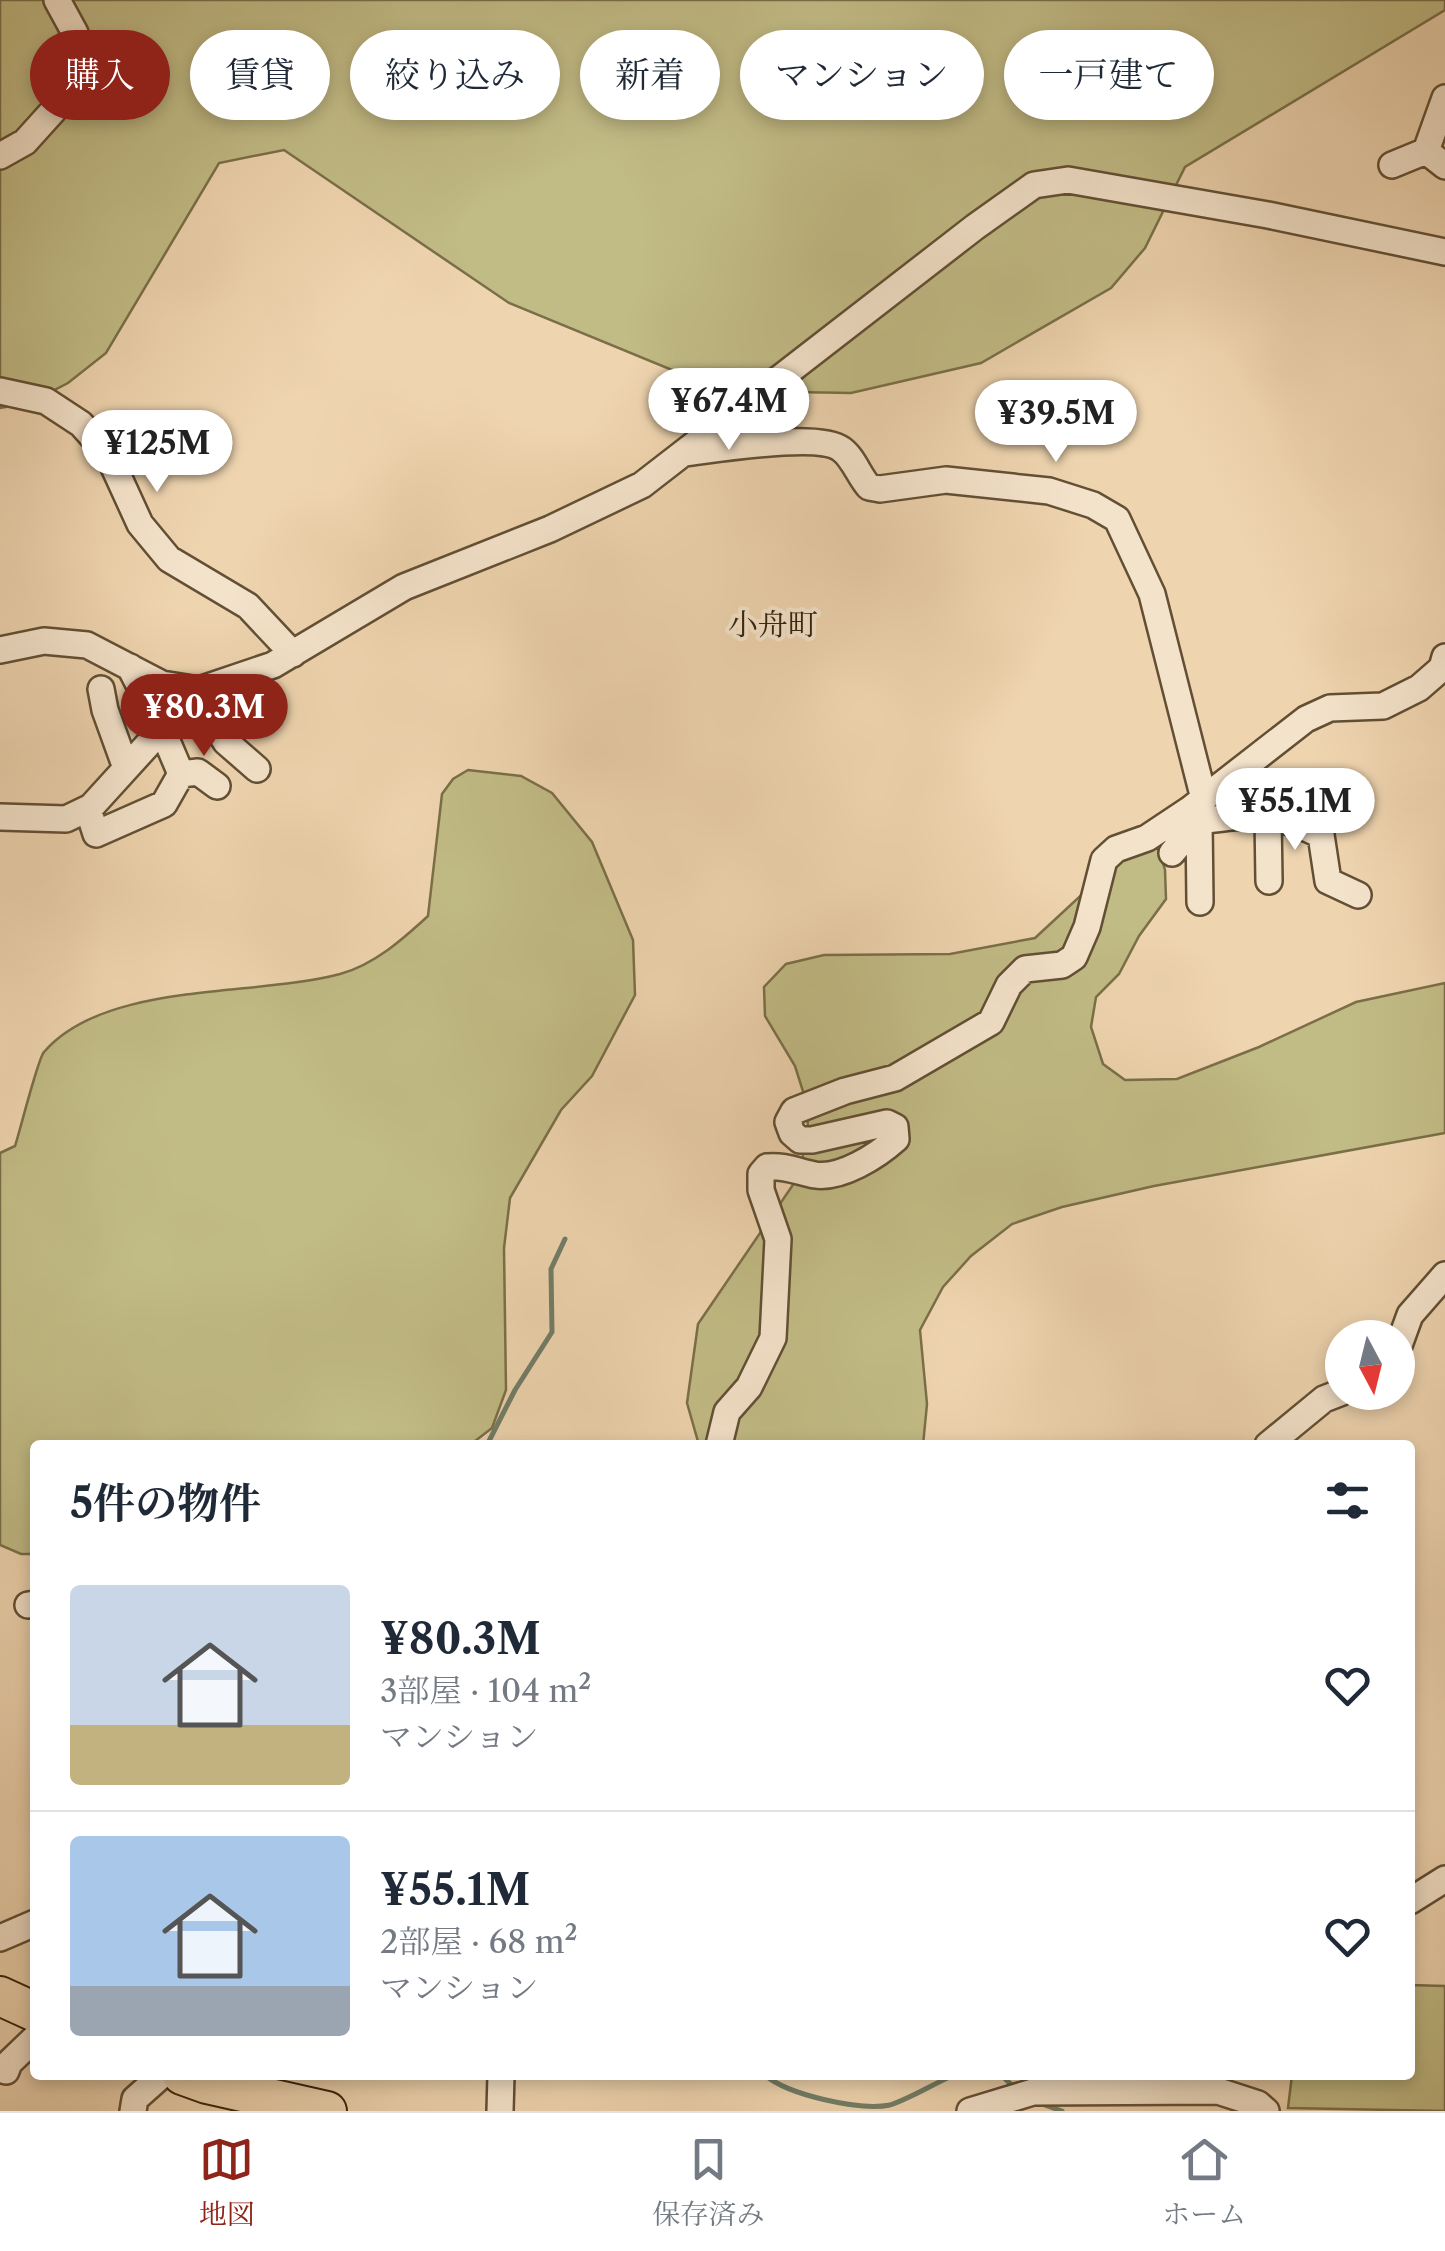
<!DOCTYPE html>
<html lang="ja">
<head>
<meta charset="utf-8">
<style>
  :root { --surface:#fff; --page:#f2f2f3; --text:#1f2937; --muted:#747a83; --line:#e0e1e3; --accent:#8f2418 }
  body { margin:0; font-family:"Libre Caslon Text","Noto Serif JP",serif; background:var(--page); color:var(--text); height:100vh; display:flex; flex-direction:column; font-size:38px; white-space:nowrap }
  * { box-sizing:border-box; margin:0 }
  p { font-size:32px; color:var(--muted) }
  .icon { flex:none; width:55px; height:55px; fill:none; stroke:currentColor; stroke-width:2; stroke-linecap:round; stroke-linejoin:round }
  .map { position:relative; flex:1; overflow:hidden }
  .panel { position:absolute; left:30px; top:1440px; width:1385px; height:640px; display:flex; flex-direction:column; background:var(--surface); border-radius:10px; box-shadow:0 5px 15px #0003 }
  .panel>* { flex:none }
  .hud { position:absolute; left:30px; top:30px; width:1385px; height:90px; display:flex; gap:20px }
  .needle { width:65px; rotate:173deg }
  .tools { position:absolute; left:1325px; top:1320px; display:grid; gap:20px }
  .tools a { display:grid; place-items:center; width:90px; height:90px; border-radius:50%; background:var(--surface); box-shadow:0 5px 15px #0003; font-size:50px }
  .price { position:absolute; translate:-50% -85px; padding:0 22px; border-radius:35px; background:#fff; color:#222; font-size:32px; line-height:65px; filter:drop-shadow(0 2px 5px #0008) }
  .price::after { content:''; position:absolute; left:50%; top:60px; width:30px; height:22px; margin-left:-15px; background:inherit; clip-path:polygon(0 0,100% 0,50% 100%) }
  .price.current { background:var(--accent); color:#fff }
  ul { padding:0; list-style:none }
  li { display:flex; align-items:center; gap:30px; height:250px; padding:0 40px }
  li+li { border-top:2px solid var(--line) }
  li span { display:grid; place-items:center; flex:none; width:280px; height:200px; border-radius:10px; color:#555 }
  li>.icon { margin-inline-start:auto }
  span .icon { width:120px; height:120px; fill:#fffc; stroke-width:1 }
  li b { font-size:42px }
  h2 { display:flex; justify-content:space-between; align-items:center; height:120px; padding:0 40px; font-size:42px }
  .tag { padding:0 35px; border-radius:45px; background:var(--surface); box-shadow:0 5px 15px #0003; font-size:35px; line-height:90px }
  .tag.current { background:var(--accent); color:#fff }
  .tabs { display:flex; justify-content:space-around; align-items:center; height:140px; border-top:2px solid var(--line); background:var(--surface); font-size:28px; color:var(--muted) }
  .tabs a { display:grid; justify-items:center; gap:5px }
  .tabs .current { color:var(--accent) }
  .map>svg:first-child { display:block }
</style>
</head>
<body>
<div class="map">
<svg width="1445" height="2111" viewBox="0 0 1445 2111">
  <rect width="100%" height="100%" fill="#eed4af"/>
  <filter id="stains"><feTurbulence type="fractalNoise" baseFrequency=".002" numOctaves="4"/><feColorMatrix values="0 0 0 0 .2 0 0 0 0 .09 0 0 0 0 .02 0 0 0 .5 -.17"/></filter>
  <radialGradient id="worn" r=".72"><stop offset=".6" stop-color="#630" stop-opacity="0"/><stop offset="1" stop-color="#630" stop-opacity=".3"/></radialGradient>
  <path fill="#c1bb85" stroke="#7a6f48" stroke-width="2.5" d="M 0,0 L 1445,0 L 1445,10 L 1185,167 L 1145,248 L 1111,288 L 981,363 L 851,393 L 723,391 L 509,303 L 284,150 L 219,163 L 106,353 L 68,383 L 29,403 L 0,408 Z
    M 468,770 L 521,776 L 552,793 L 592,842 L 633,940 L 635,995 L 592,1076 L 561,1110 L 510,1198 L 504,1248 L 506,1390 L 492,1428 L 470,1445 L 35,1445 L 35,1554 L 21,1554 L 0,1545 L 0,1153 L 15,1146 C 20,1131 38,1058 44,1052 C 105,981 255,997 340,974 C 374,965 403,939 428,916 L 442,794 L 453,779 Z
    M 1158,845 L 1165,870 L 1166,899 L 1139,936 L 1119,974 L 1096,997 L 1091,1027 L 1103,1064 L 1125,1080 L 1177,1079 L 1259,1047 L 1356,1002 L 1445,983 L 1445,1133 L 1154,1186 L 1062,1207 L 1012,1224 L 971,1256 L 943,1287 L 920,1330 L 927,1404 L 923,1445 L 699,1445 L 687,1403 L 698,1324 L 799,1176 L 808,1129 L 807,1104 L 795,1066 L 765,1016 L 764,987 L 786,964 L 824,955 L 950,954 L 1035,938 L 1118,861 Z
    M 1410,1985 L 1445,1986 L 1445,2111 L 1288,2108 L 1292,2075 L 1410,2075 Z"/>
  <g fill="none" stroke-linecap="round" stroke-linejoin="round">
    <path stroke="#727d67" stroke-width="5" d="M 487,1445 L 515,1390 L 552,1332 L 551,1269 L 565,1239
      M 765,2075 C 788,2095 860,2111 890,2105 C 911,2098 933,2084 954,2075
      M 1001,2075 L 1017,2090
      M 1039,2103 L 1062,2111"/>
    <defs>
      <path id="minor" d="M 1445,98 L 1426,151 L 1445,166
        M 0,156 L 25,142 L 53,111 L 75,54 L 75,33 L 57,0
        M 1392,165 L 1426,151
        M 0,391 L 46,401 L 81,424 L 108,454 L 140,524 L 169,559 L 248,606 L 293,654
        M 685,453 C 718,449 818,432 841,449 C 853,457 859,476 869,487 L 880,489 L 946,480 L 1049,491 L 1093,505 L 1117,519 L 1152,594 L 1204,799
        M 0,650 L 44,641 L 87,645 L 162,684 L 199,690 L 273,665 L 404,587 L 550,529 L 642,485 L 975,227 L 1034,185 L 1068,180 L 1268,215 L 1445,252
        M 101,689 L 105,710 L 126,768
        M 201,702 L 226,742 L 257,769
        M 181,774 L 198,772 L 217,786
        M 88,809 L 96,834 L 164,804 L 181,774 L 162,729 L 201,702 L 199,690
        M 1268,816 L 1269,881
        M 0,817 L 66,819 L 91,807 L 162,729 L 130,667
        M 1172,853 L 1199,821 L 1196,817
        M 1200,902 L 1199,821 C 1252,814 1272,811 1321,835 L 1328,881 L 1358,895
        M 1398,1348 L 1410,1315 L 1445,1275
        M 719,1445 L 727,1412 L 749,1387 L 773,1338 L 778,1239 L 761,1190 L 761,1174 L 767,1167 C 784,1165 799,1172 815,1175 C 841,1179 877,1156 896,1139 L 895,1127 L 887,1123 L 812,1140 L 800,1140 L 792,1133 L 788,1122 L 794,1111 L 845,1091 L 895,1078 L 991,1022 L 1009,985 L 1025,969 L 1062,965 L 1074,957 L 1087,927 L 1104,860 L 1116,849 L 1147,838 L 1189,810 L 1306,719 L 1330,708 L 1383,706 L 1419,688 L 1442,668 L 1445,657
        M 1268,1445 L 1324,1399 L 1342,1392
        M 28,1605 L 35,1604
        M 1410,1901 L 1445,1879
        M 0,1938 L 35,1923
        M 6,2071 L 9,2063 L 35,2038
        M 133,2111 L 135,2099 L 162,2075
        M 500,2111 L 501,2075
        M 970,2111 L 1033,2092 L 1218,2091 L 1258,2104 L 1266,2111"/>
      <path id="highway" d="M 0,1996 L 35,2012
        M 182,2075 L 207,2084 L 327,2111"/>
    </defs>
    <use href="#minor" stroke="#624f34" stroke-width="30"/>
    <use href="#highway" stroke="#34230b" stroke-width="42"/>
    <use href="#minor" stroke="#f4e3cb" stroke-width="25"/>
    <use href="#highway" stroke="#eed4af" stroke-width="38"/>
  </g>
  <g text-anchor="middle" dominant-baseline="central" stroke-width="8" stroke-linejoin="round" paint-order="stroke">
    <g font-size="30" fill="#34230b" stroke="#f4e3cb">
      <text x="773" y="624">小舟町</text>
    </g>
  </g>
  <rect width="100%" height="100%" filter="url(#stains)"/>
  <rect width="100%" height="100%" fill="url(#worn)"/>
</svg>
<div class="tools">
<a><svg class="needle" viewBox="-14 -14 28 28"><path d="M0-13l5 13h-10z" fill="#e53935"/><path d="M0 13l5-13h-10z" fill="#747a83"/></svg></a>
</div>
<b class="price" style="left:729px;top:453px">¥67.4M</b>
<b class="price" style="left:1056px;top:465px">¥39.5M</b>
<b class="price" style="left:157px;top:495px">¥125M</b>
<b class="price current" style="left:204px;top:759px">¥80.3M</b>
<b class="price" style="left:1295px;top:853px">¥55.1M</b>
<div class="hud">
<a class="tag current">購入</a>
<a class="tag">賃貸</a>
<a class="tag">絞り込み</a>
<a class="tag">新着</a>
<a class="tag">マンション</a>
<a class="tag">一戸建て</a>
</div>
<section class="panel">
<h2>5件の物件<svg class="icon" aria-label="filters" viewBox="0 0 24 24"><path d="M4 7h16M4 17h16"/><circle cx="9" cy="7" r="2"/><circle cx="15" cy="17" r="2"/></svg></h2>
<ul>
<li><span style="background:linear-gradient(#c9d6e8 70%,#c2b280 0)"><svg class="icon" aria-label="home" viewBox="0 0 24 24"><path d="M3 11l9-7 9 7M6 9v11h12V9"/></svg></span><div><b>¥80.3M</b><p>3部屋 · 104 m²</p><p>マンション</p></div><svg class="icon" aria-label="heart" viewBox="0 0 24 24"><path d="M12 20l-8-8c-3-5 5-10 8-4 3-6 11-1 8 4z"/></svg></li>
<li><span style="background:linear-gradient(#a9c7e8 75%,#9aa5b1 0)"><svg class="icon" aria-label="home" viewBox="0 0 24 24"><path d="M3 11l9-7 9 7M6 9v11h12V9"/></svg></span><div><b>¥55.1M</b><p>2部屋 · 68 m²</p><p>マンション</p></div><svg class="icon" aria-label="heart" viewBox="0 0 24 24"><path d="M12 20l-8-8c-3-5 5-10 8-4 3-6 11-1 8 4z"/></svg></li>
</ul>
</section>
</div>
<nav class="tabs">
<a class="current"><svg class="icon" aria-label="map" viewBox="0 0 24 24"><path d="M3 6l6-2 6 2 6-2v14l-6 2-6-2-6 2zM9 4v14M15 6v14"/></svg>地図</a>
<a><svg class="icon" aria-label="saved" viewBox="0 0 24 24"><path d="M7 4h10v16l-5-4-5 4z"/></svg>保存済み</a>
<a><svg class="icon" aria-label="home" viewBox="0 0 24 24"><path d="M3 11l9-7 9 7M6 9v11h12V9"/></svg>ホーム</a>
</nav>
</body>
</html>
